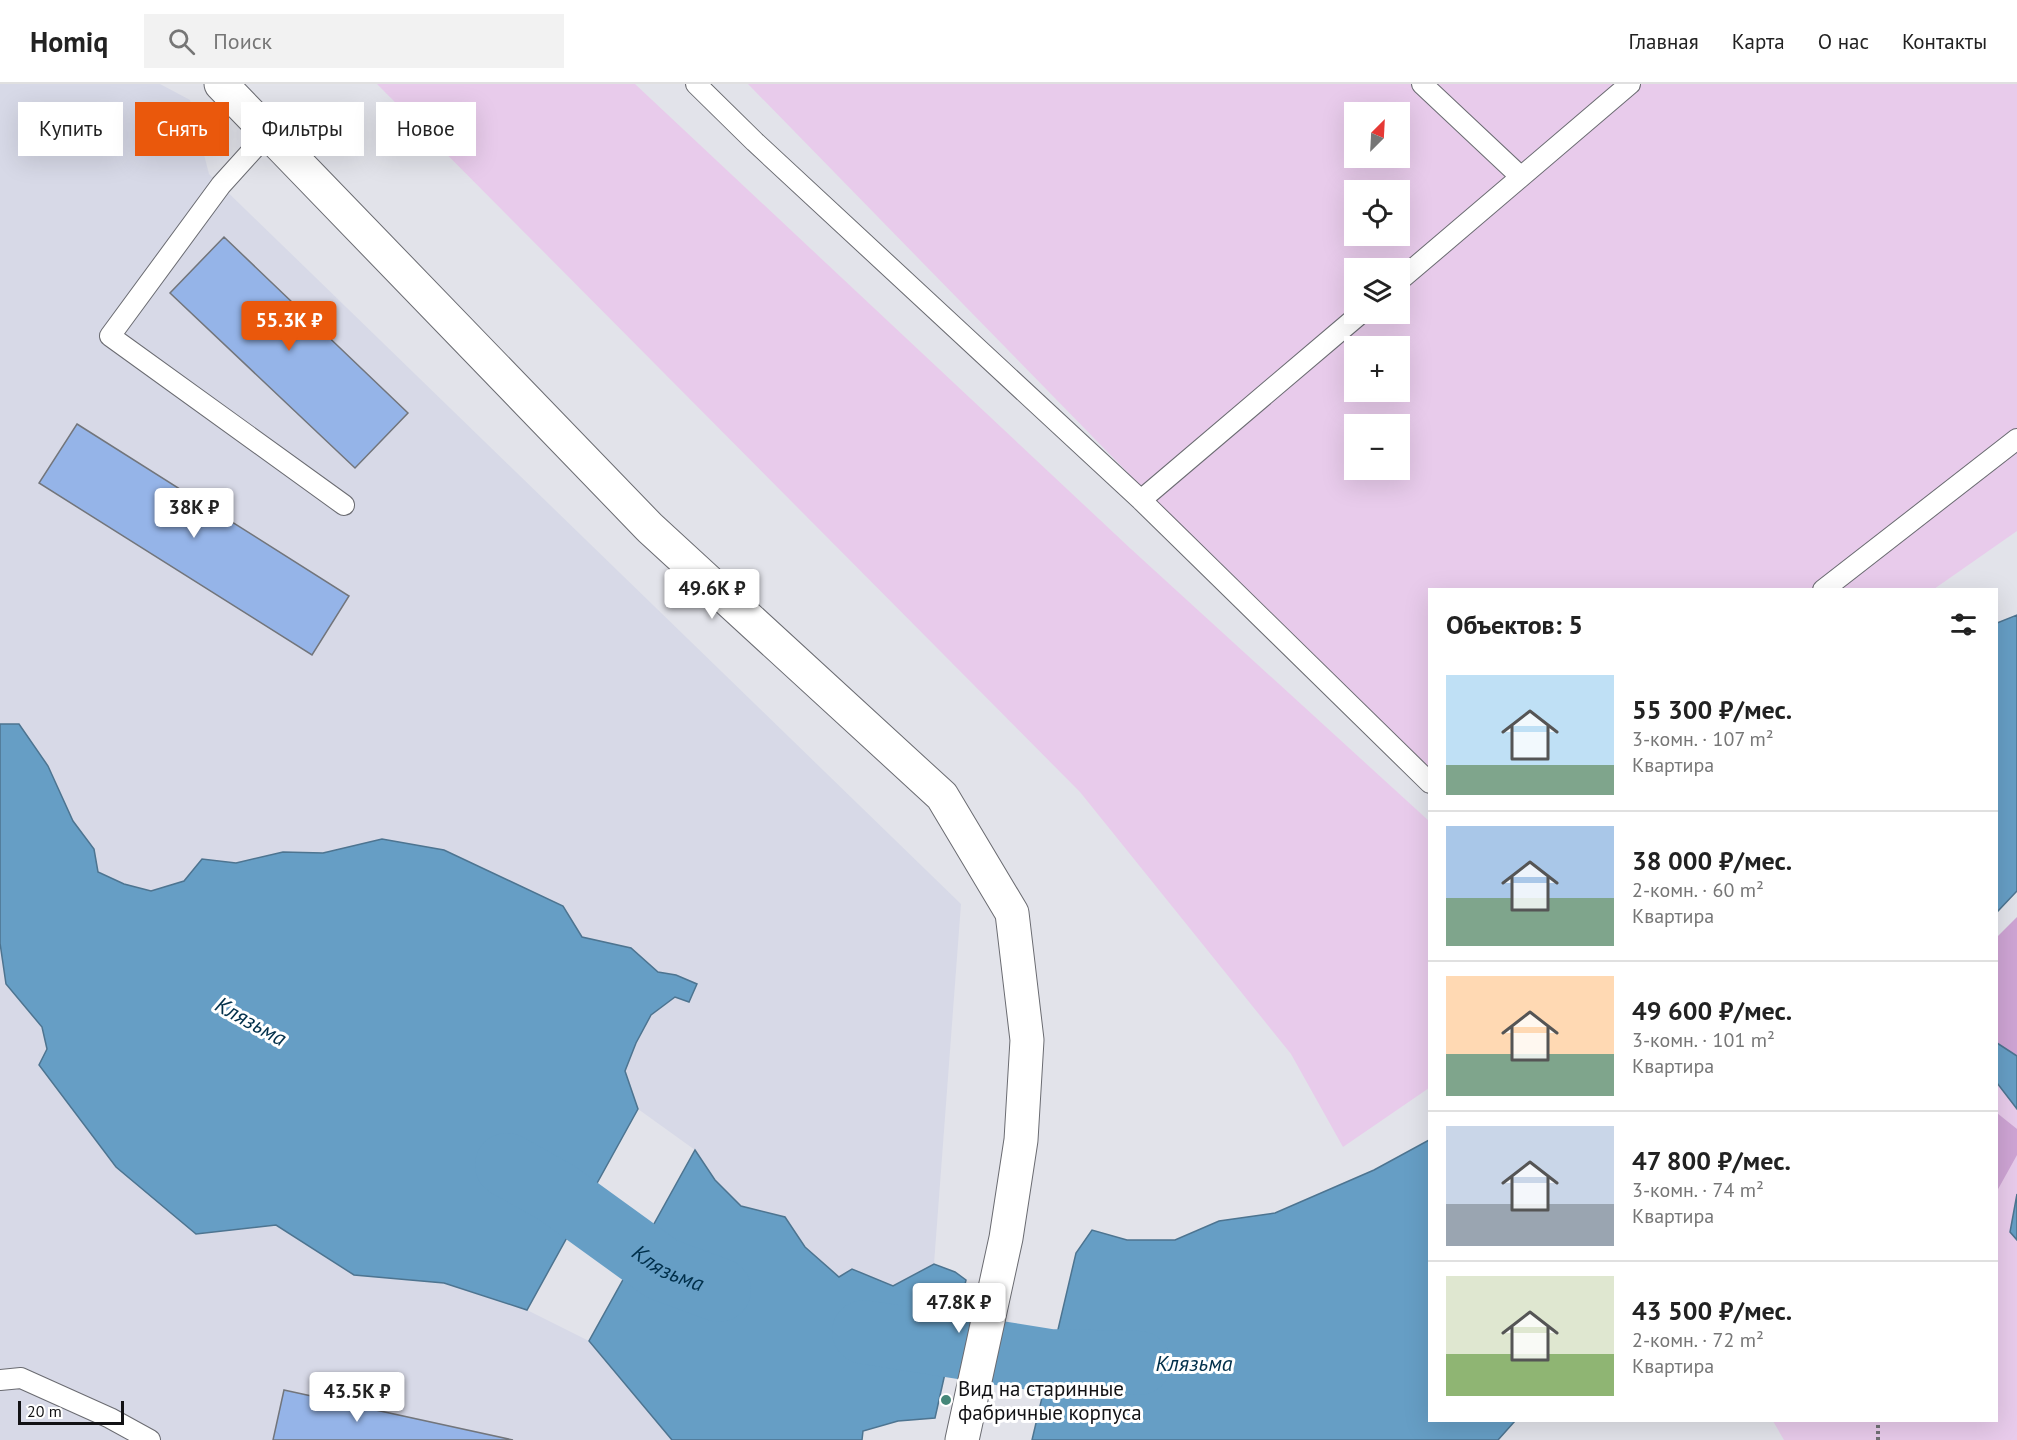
<!DOCTYPE html>
<html lang="ru">
<head>
<meta charset="utf-8">
<style>
  :root { --surface:#fff; --page:#f2f2f2; --text:#222; --muted:#767676; --line:#e0e0e0; --accent:#ea580c }
  body { margin:0; font-family:"PT Sans",sans-serif; background:var(--page); color:var(--text); height:100vh; display:flex; flex-direction:column; font-size:22px; white-space:nowrap }
  * { box-sizing:border-box; margin:0 }
  p { font-size:20px; color:var(--muted) }
  .icon { flex:none; width:33px; height:33px; fill:none; stroke:currentColor; stroke-width:2; stroke-linecap:round; stroke-linejoin:round }
  .map { position:relative; flex:1; overflow:hidden }
  .details { position:absolute; left:1428px; top:504px; width:570px; height:834px; display:flex; flex-direction:column; background:var(--surface); border-radius:0px; box-shadow:0 6px 24px #0002 }
  .details>* { flex:none }
  .banner { position:absolute; left:18px; top:18px; width:570px; height:54px; display:flex; gap:12px }
  .needle { width:39px; rotate:24deg }
  .buttons { position:absolute; left:1344px; top:18px; display:grid; gap:12px }
  .buttons a { display:grid; place-items:center; width:66px; height:66px; border-radius:0px; background:var(--surface); box-shadow:0 6px 24px #0002; font-size:30px }
  .scale { position:absolute; left:18px; bottom:15px; width:106px; box-sizing:border-box; padding-left:6px; border:3px solid #121215; border-top:0; font-size:16px; line-height:21px; white-space:nowrap; color:#121215; -webkit-text-stroke:4px #fff; paint-order:stroke }
  .price { position:absolute; translate:-50% -51px; padding:0 14px; border-radius:6px; background:#fff; color:#222; font-size:20px; line-height:39px; filter:drop-shadow(0 2px 3px #0008) }
  .price::after { content:''; position:absolute; left:50%; top:36px; width:18px; height:14px; margin-left:-9px; background:inherit; clip-path:polygon(0 0,100% 0,50% 100%) }
  .price.current { background:var(--accent); color:#fff }
  ul { padding:0; list-style:none }
  li { display:flex; align-items:center; gap:18px; height:150px; padding:0 18px }
  li+li { border-top:2px solid var(--line) }
  li span { display:grid; place-items:center; flex:none; width:168px; height:120px; border-radius:0px; color:#555 }
  li>.icon { margin-inline-start:auto }
  span .icon { width:72px; height:72px; fill:#fffc; stroke-width:1 }
  li b { font-size:26px }
  h2 { display:flex; justify-content:space-between; align-items:center; height:72px; padding:0 18px; font-size:26px }
  .pill { padding:0 21px; border-radius:0px; background:var(--surface); box-shadow:0 6px 24px #0002; font-size:21px; line-height:54px }
  .pill.current { background:var(--accent); color:#fff }
  header { display:flex; align-items:center; gap:36px; box-sizing:border-box; height:84px; padding:0 30px; background:var(--surface); border-bottom:2px solid var(--line) }
  header strong { font-size:28px }
  nav { display:flex; gap:33px; margin-inline-start:auto; font-size:21px }
  .search { width:420px; height:54px; background:var(--page); display:flex; align-items:center; gap:15px; box-sizing:border-box; padding:0 21px; border-radius:0px; color:var(--muted); font-size:22px }
  .map>svg:first-child { display:block }
</style>
</head>
<body>
<header>
<strong>Homiq</strong>
<div class="search"><svg class="icon" aria-label="search" viewBox="0 0 24 24"><circle cx="10" cy="10" r="6"/><path d="M15 15l6 6"/></svg>Поиск</div>
<nav><a>Главная</a><a>Карта</a><a>О нас</a><a>Контакты</a></nav>
</header>
<div class="map">
<svg width="2017" height="1356" viewBox="0 0 2017 1356">
  <rect width="100%" height="100%" fill="#e2e3ea"/>
  <path fill="#d7d9e7" d="M 0,0 L 160,0 L 190,16 L 209,90 L 961,820 L 934,1180 L 893,1202 L 852,1185 L 839,1193 L 805,1163 L 785,1133 L 741,1122 L 715,1096 L 695,1066 L 638,1025 L 625,987 L 636,959 L 651,930 L 675,913 L 676,891 L 658,888 L 631,864 L 582,853 L 563,822 L 444,766 L 382,755 L 323,769 L 283,768 L 236,779 L 202,775 L 184,797 L 151,807 L 124,800 L 98,788 L 94,765 L 73,737 L 48,682 L 19,641 L 0,640 Z
    M 0,859 L 6,900 L 42,943 L 47,965 L 196,1150 L 276,1141 L 354,1191 L 444,1199 L 527,1226 L 589,1257 L 672,1356 L 0,1356 Z"/>
  <path fill="#e8cbeb" fill-rule="evenodd" d="M 377,0 L 635,0 L 1131,465 L 1429,737 L 1429,1004 L 1343,1063 L 1291,970 L 1080,708 Z
    M 748,0 L 2017,0 L 2017,447 L 1934,505 L 1430,506 L 1429,697 ZM 1354,28 L 1400,28 L 1400,74 L 1354,74 ZM 1354,106 L 1400,106 L 1400,152 L 1354,152 ZM 1354,184 L 1400,184 L 1400,230 L 1354,230 ZM 1354,262 L 1400,262 L 1400,308 L 1354,308 ZM 1354,340 L 1400,340 L 1400,386 L 1354,386 Z
    M 2017,982 L 2017,1356 L 1784,1356 L 1773,1337 L 1996,1336 L 1997,1003 Z"/>
  <path fill="#cea4d4" d="M 2017,833 L 2017,972 L 1997,959 L 1996,854 Z
    M 1997,1029 L 2017,1045 L 2017,1071 L 1997,1107 Z"/>
  <path fill="#669ec5" stroke="#4d7490" stroke-width="1.5" d="M 2017,531 L 2017,807 L 1997,828 L 1997,539 Z
    M 0,640 L 19,640 L 48,682 L 73,737 L 94,765 L 98,788 L 124,800 L 151,807 L 184,797 L 202,775 L 236,779 L 283,768 L 323,769 L 382,755 L 444,766 L 563,822 L 582,853 L 631,864 L 658,888 L 676,891 L 697,900 L 689,918 L 675,913 L 651,931 L 636,959 L 625,987 L 638,1025 L 527,1226 L 444,1199 L 354,1191 L 276,1141 L 196,1150 L 116,1083 L 39,981 L 47,965 L 42,943 L 6,900 L 0,859 Z
    M 1997,959 L 2017,972 L 2017,1025 L 1997,999 Z
    M 1429,1056 L 1430,1336 L 1515,1337 L 1498,1356 L 1032,1356 L 1076,1169 L 1092,1146 L 1127,1156 L 1175,1156 L 1219,1137 L 1275,1129 L 1374,1086 Z
    M 695,1066 L 715,1096 L 741,1122 L 785,1133 L 805,1163 L 839,1193 L 852,1185 L 893,1202 L 934,1180 L 955,1188 L 966,1196 L 935,1334 L 898,1337 L 863,1347 L 862,1356 L 672,1356 L 589,1257 Z
    M 2017,1110 L 2017,1156 L 2010,1148 Z"/>
  <g fill="none" stroke-linecap="round" stroke-linejoin="round">
    <g stroke="#669ec5" stroke-width="64">
      <path id="s1" d="M 507,1081 L 557,1109 L 662,1185 L 719,1206"/>
      <path d="M 864,1248 L 1050,1277 L 1139,1279"/>
    </g>
  </g>
  <path fill="#95b4e8" stroke="#72757b" stroke-width="1.5" d="M 224,153 L 408,329 L 355,384 L 170,209 Z
    M 77,340 L 349,512 L 312,571 L 39,399 Z
    M 284,1306 L 513,1356 L 273,1356 Z"/>
  <g fill="none" stroke-linecap="round" stroke-linejoin="round">
    <defs>
      <path id="lane" d="M 696,0 L 755,58 L 1141,416 L 1430,699
        M 1422,0 L 1521,93
        M 268,49 L 221,101 L 110,252 L 344,421
        M 1400,196 L 1630,0
        M 1141,416 L 1360,230
        M 1823,506 L 2017,355
        M 0,1296 L 21,1294 L 110,1334 L 150,1356"/>
      <path id="street" d="M 221,0 L 650,444 L 942,712 L 1012,829 L 1027,956 L 1021,1056 L 1006,1154 L 962,1356"/>
    </defs>
    <use href="#lane" stroke="#6a6b71" stroke-width="22"/>
    <use href="#street" stroke="#6a6b71" stroke-width="35"/>
    <path stroke="#717176" stroke-width="4" stroke-dasharray="3 3" stroke-linecap="butt" d="M 1878,1356 L 1878,1336"/>
    <use href="#lane" stroke="#fff" stroke-width="20"/>
    <use href="#street" stroke="#fff" stroke-width="33"/>
  </g>
  <circle fill="#458779" stroke="#fff" stroke-width="2" cx="946" cy="1316" r="6"/>
  <g text-anchor="middle" dominant-baseline="central" stroke-width="6" stroke-linejoin="round" paint-order="stroke">
    <g font-size="21" fill="#121215" stroke="#fff" text-anchor="start">
      <text x="958" y="1304">Вид на старинные<tspan x="958" dy="24">фабричные корпуса</tspan></text>
    </g>
    <g font-size="22" font-style="italic" fill="#002f4a" stroke="#fff">
      <text transform="translate(251 937) rotate(29)">Клязьма</text>
      <text stroke="none"><textPath href="#s1" startOffset="192">Клязьма</textPath></text>
      <text x="1194" y="1279">Клязьма</text>
    </g>
  </g>
</svg>
<div class="buttons">
<a><svg class="needle" viewBox="-14 -14 28 28"><path d="M0-13l5 13h-10z" fill="#e53935"/><path d="M0 13l5-13h-10z" fill="#767676"/></svg></a>
<a><svg class="icon" aria-label="locate" viewBox="0 0 24 24"><circle cx="12" cy="12" r="6"/><path d="M12 2v4M12 18v4M2 12h4M18 12h4"/></svg></a>
<a><svg class="icon" aria-label="layers" viewBox="0 0 24 24"><path d="M12 4l9 5-9 5-9-5zM3 14l9 5 9-5"/></svg></a>
<a>+</a>
<a>−</a>
</div>
<div class="scale">20 m</div>
<b class="price current" style="left:289px;top:268px">55.3K ₽</b>
<b class="price" style="left:194px;top:455px">38K ₽</b>
<b class="price" style="left:712px;top:536px">49.6K ₽</b>
<b class="price" style="left:959px;top:1250px">47.8K ₽</b>
<b class="price" style="left:357px;top:1339px">43.5K ₽</b>
<div class="banner">
<a class="pill">Купить</a>
<a class="pill current">Снять</a>
<a class="pill">Фильтры</a>
<a class="pill">Новое</a>
</div>
<section class="details">
<h2>Объектов: 5<svg class="icon" aria-label="filters" viewBox="0 0 24 24"><path d="M4 7h16M4 17h16"/><circle cx="9" cy="7" r="2"/><circle cx="15" cy="17" r="2"/></svg></h2>
<ul>
<li><span style="background:linear-gradient(#bfe0f5 75%,#7fa58c 0)"><svg class="icon" aria-label="home" viewBox="0 0 24 24"><path d="M3 11l9-7 9 7M6 9v11h12V9"/></svg></span><div><b>55 300 ₽/мес.</b><p>3-комн. · 107 m²</p><p>Квартира</p></div></li>
<li><span style="background:linear-gradient(#a9c7e8 60%,#7fa58c 0)"><svg class="icon" aria-label="home" viewBox="0 0 24 24"><path d="M3 11l9-7 9 7M6 9v11h12V9"/></svg></span><div><b>38 000 ₽/мес.</b><p>2-комн. · 60 m²</p><p>Квартира</p></div></li>
<li><span style="background:linear-gradient(#ffd9b3 65%,#7fa58c 0)"><svg class="icon" aria-label="home" viewBox="0 0 24 24"><path d="M3 11l9-7 9 7M6 9v11h12V9"/></svg></span><div><b>49 600 ₽/мес.</b><p>3-комн. · 101 m²</p><p>Квартира</p></div></li>
<li><span style="background:linear-gradient(#c9d6e8 65%,#9aa5b1 0)"><svg class="icon" aria-label="home" viewBox="0 0 24 24"><path d="M3 11l9-7 9 7M6 9v11h12V9"/></svg></span><div><b>47 800 ₽/мес.</b><p>3-комн. · 74 m²</p><p>Квартира</p></div></li>
<li><span style="background:linear-gradient(#dfe7d0 65%,#8fb573 0)"><svg class="icon" aria-label="home" viewBox="0 0 24 24"><path d="M3 11l9-7 9 7M6 9v11h12V9"/></svg></span><div><b>43 500 ₽/мес.</b><p>2-комн. · 72 m²</p><p>Квартира</p></div></li>
</ul>
</section>
</div>
</body>
</html>
